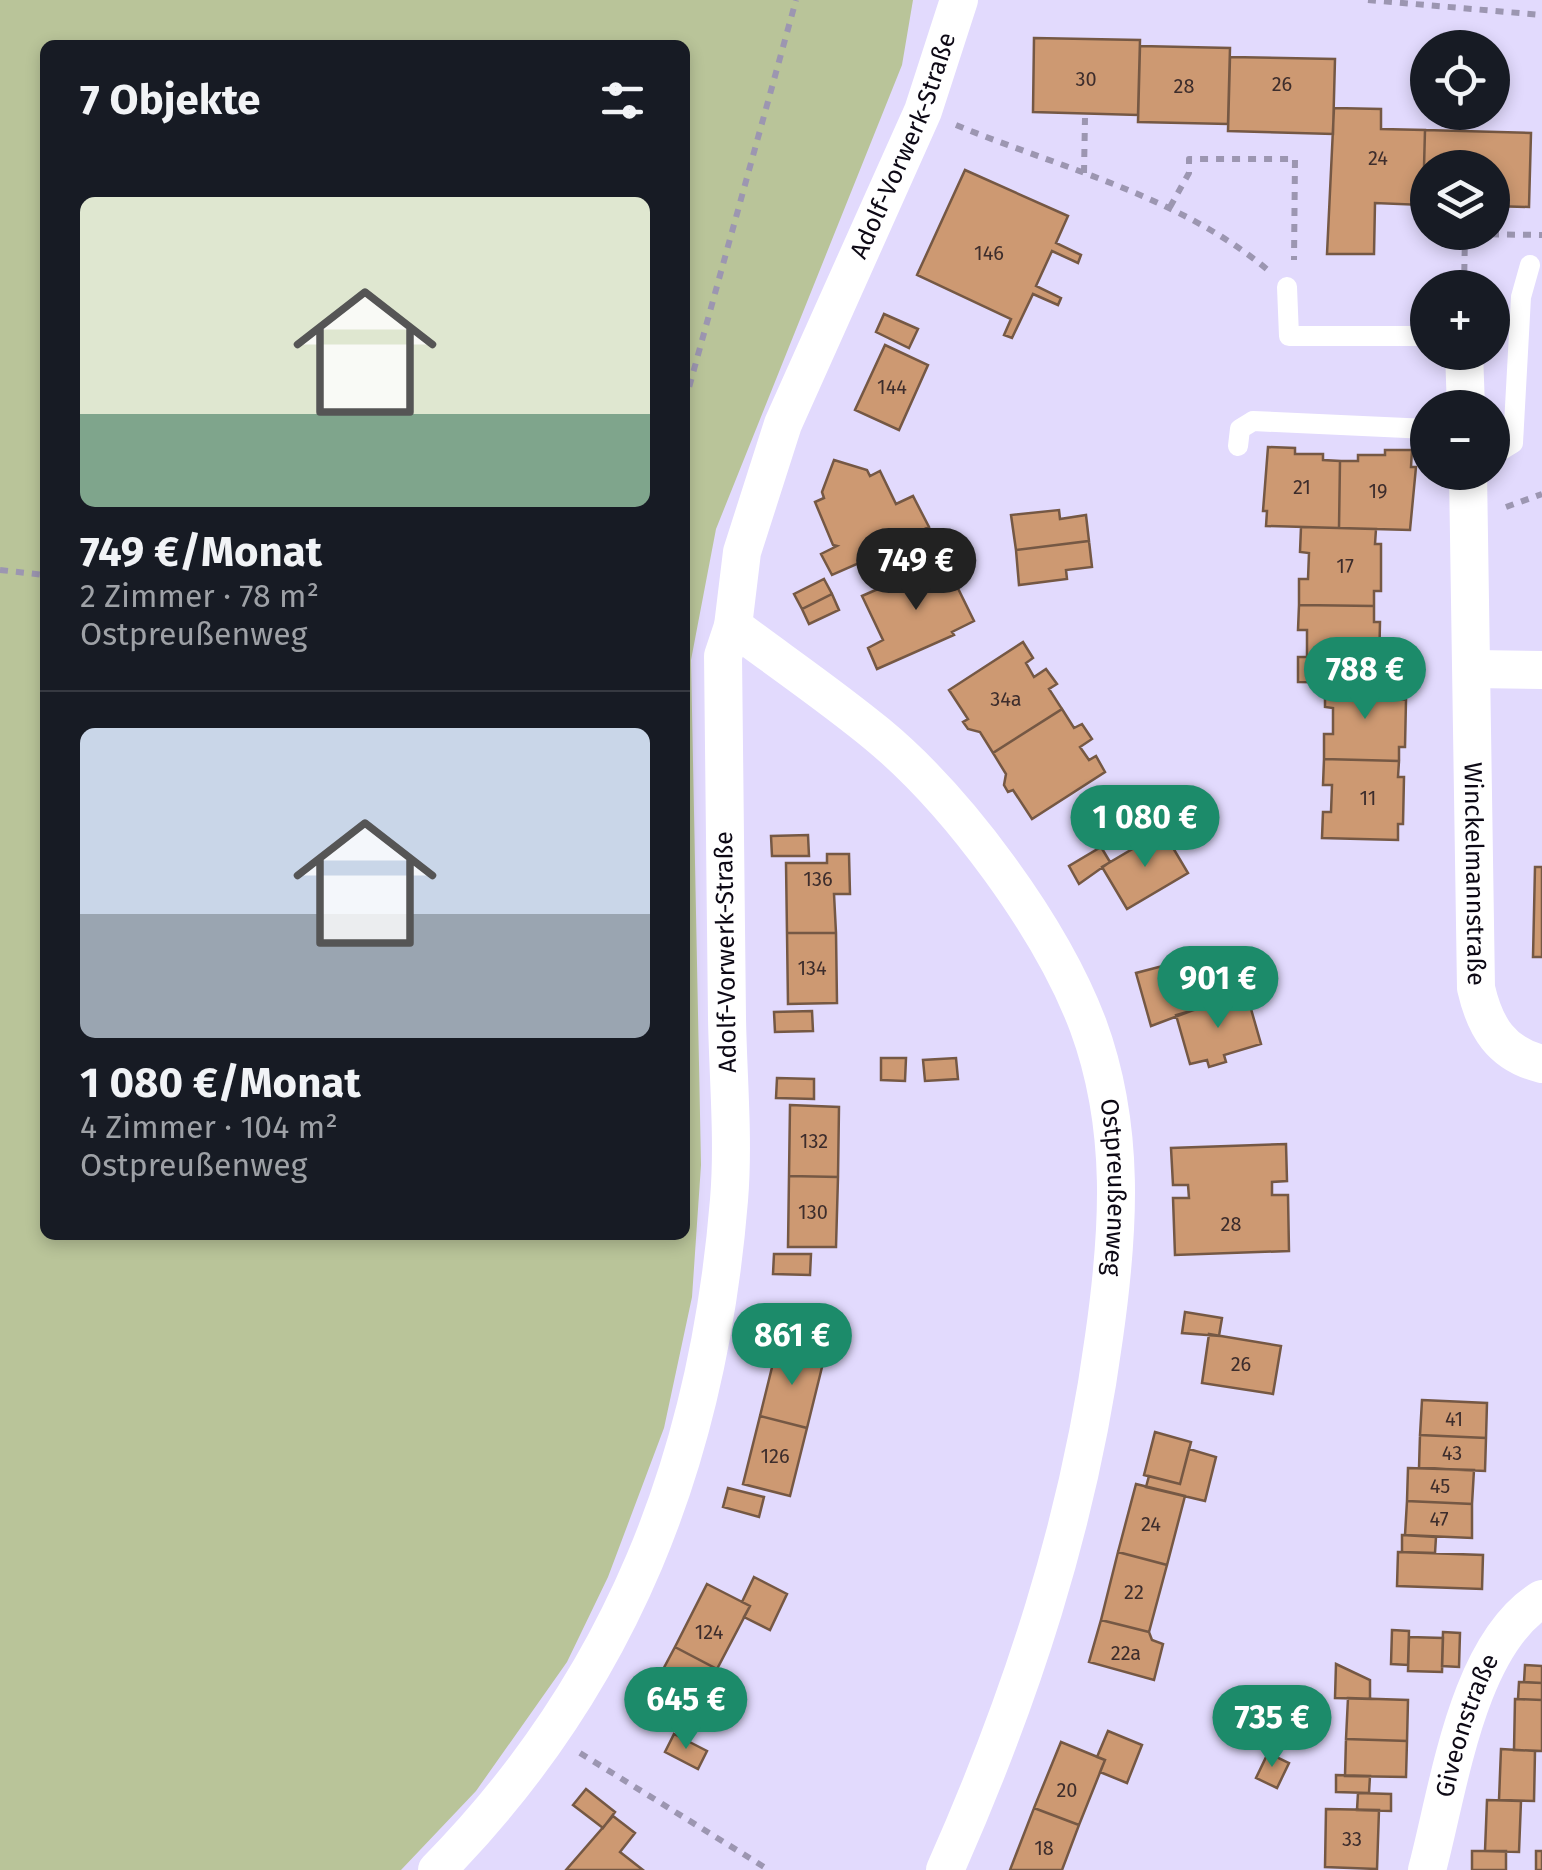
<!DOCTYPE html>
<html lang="de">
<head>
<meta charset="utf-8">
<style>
  :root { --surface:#171b24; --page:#242831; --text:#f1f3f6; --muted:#9ea1a6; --line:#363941; --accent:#1c8b6a }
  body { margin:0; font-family:"Fira Sans",sans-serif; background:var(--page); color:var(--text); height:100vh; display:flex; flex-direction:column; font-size:38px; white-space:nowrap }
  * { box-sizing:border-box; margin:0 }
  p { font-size:32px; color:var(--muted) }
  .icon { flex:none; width:55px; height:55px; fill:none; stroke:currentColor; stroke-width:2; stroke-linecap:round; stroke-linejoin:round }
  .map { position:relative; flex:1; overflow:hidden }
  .sheet { position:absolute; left:40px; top:40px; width:650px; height:1200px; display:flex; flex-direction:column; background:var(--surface); border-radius:15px; box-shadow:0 5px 15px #0003 }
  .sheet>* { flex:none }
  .buttons { position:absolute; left:1410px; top:30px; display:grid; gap:20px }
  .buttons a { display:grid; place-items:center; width:100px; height:100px; border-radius:50%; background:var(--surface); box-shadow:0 5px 15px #0003; font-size:50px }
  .price { position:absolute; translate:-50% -85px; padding:0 22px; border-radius:35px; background:var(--accent); color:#fff; font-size:32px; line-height:65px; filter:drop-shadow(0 2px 5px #0008) }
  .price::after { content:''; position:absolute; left:50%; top:60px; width:30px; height:22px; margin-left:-15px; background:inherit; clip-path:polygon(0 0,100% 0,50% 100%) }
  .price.selected { background:#222; color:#fff }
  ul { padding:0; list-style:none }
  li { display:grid; align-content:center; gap:20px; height:530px; padding:0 40px }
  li+li { border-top:2px solid var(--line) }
  li span { display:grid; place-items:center; height:310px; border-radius:15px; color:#555 }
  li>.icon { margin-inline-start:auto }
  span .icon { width:180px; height:180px; fill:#fffc; stroke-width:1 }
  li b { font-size:42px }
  h2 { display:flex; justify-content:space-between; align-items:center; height:120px; padding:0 40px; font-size:42px }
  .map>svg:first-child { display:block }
</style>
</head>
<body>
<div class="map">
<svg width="1542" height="1870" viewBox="0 0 1542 1870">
  <rect width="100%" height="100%" fill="#e2dafd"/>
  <path fill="#b9c499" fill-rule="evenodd" d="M 0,0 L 913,0 L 902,65 L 716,529 L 691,660 L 701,1165 L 692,1297 L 664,1428 L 608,1577 L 567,1662 L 476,1791 L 401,1870 L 0,1870 ZM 45,45 L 685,45 L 685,1235 L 45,1235 Z"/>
  <path fill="#cd9972" stroke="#755844" stroke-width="2.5" d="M 1034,38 L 1140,40 L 1138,115 L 1033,112 Z
    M 1140,46 L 1230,48 L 1228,124 L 1138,122 Z
    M 1230,57 L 1335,59 L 1333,134 L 1228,131 Z
    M 1334,108 L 1381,109 L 1381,129 L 1425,130 L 1423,205 L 1375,203 L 1374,254 L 1327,254 Z
    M 1425,130 L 1531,133 L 1529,207 L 1492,206 L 1492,168 L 1428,168 L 1428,205 L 1423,205 Z
    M 965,170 L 1068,216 L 1056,243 L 1081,255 L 1078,263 L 1052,251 L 1036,286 L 1061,298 L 1058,305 L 1033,294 L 1012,338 L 1004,335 L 1011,319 L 917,275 Z
    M 884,314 L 918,329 L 909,348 L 876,332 Z
    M 885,345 L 928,365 L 899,430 L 855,410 Z
    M 1268,447 L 1295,448 L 1295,454 L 1323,454 L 1323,460 L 1340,461 L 1339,528 L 1266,526 L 1267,511 L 1263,511 Z
    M 1385,450 L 1412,450 L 1411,467 L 1416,467 L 1410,530 L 1339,528 L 1340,461 L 1358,461 L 1358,455 L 1385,455 Z
    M 834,460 L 867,470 L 870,476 L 880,471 L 896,504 L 913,496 L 929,527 L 906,538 L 907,542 L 832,575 L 821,554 L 837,546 L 833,545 L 815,502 L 824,498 L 822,492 Z
    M 1059,510 L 1060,519 L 1086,515 L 1089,541 L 1016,550 L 1011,515 Z
    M 1301,527 L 1376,529 L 1375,544 L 1381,544 L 1381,591 L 1374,591 L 1374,606 L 1299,605 L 1299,579 L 1308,579 L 1309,553 L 1300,552 Z
    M 1089,541 L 1092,567 L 1066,570 L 1067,579 L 1019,585 L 1016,550 Z
    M 944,560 L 974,621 L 952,632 L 954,635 L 877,669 L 868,648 L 883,640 L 862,596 Z
    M 824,579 L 832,594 L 802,609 L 794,594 Z
    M 832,594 L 839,610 L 809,624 L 802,609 Z
    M 1299,605 L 1374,606 L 1374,622 L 1380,622 L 1379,669 L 1373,668 L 1373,683 L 1298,682 L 1298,657 L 1307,657 L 1307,630 L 1298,630 Z
    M 1023,642 L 1033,658 L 1026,663 L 1034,677 L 1046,669 L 1057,684 L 1049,689 L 1062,709 L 993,753 L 980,732 L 968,729 L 963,722 L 968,719 L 949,690 Z
    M 1325,682 L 1400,684 L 1400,699 L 1406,700 L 1405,747 L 1399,747 L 1399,761 L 1324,759 L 1324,734 L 1333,734 L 1333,708 L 1325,707 Z
    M 1062,709 L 1074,728 L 1082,724 L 1092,739 L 1080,747 L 1089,760 L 1096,756 L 1105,772 L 1032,819 L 1013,790 L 1008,792 L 1004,785 L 1006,774 L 993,753 Z
    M 1324,759 L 1399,761 L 1398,777 L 1404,777 L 1403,824 L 1398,824 L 1398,840 L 1322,838 L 1323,812 L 1331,812 L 1332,785 L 1323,785 Z
    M 1163,831 L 1188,873 L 1127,909 L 1102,867 Z
    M 808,835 L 809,856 L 772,856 L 771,836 Z
    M 1101,847 L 1110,862 L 1079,884 L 1069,866 Z
    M 827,854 L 849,854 L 850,894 L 834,894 L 836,933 L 787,933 L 786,863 L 827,863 Z
    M 1535,867 L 1542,867 L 1542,957 L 1533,957 Z
    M 787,933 L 836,933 L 837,1003 L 788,1004 Z
    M 1178,962 L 1191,1011 L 1151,1026 L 1136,973 Z
    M 1247,995 L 1261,1044 L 1224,1055 L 1226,1062 L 1209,1067 L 1207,1060 L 1190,1064 L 1176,1015 Z
    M 812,1011 L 813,1031 L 775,1032 L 774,1012 Z
    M 881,1058 L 906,1058 L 905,1081 L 881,1080 Z
    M 956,1058 L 958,1079 L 925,1081 L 923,1060 Z
    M 777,1078 L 814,1079 L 814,1099 L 776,1098 Z
    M 790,1105 L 839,1107 L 838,1177 L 789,1176 Z
    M 1286,1144 L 1287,1181 L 1272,1182 L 1272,1195 L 1288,1195 L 1289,1251 L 1175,1255 L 1173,1198 L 1189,1198 L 1188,1185 L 1173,1185 L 1171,1148 Z
    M 789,1176 L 838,1177 L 836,1247 L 788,1247 Z
    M 774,1254 L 811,1254 L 810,1275 L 773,1274 Z
    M 1185,1312 L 1222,1318 L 1219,1336 L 1182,1333 Z
    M 770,1317 L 806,1326 L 801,1346 L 765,1337 Z
    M 1209,1334 L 1281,1346 L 1273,1394 L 1202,1383 Z
    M 777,1347 L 824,1359 L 807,1428 L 760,1416 Z
    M 1422,1400 L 1487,1403 L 1486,1438 L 1420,1435 Z
    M 760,1416 L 807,1428 L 790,1496 L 743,1484 Z
    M 1155,1432 L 1191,1442 L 1180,1484 L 1144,1475 Z
    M 1420,1435 L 1486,1438 L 1485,1471 L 1419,1468 Z
    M 1189,1449 L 1216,1457 L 1205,1501 L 1146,1487 L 1149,1476 L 1180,1484 Z
    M 1408,1468 L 1474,1470 L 1472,1504 L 1407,1501 Z
    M 1136,1484 L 1185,1496 L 1167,1565 L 1118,1552 Z
    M 728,1488 L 764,1497 L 759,1517 L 723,1507 Z
    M 1407,1501 L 1472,1504 L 1472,1538 L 1405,1535 Z
    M 1402,1535 L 1436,1537 L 1435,1553 L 1402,1552 Z
    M 1118,1552 L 1167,1565 L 1149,1632 L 1101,1620 Z
    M 1398,1552 L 1483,1555 L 1482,1589 L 1397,1586 Z
    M 754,1577 L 787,1594 L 770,1630 L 744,1617 L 750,1606 L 742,1602 Z
    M 707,1584 L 750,1606 L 717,1669 L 675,1647 Z
    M 1101,1620 L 1149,1632 L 1152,1640 L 1163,1644 L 1154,1680 L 1089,1662 Z
    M 1392,1630 L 1409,1631 L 1408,1665 L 1391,1664 Z
    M 1443,1632 L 1460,1633 L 1459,1667 L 1442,1666 Z
    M 1409,1637 L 1443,1638 L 1442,1672 L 1408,1671 Z
    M 675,1647 L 717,1669 L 685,1732 L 642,1709 Z
    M 1336,1664 L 1370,1680 L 1370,1699 L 1335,1698 Z
    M 1525,1665 L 1542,1666 L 1542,1683 L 1524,1682 Z
    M 1519,1682 L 1542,1683 L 1542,1700 L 1518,1699 Z
    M 1348,1698 L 1408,1700 L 1407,1741 L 1346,1739 Z
    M 1515,1699 L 1542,1700 L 1542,1751 L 1514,1750 Z
    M 1108,1731 L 1142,1745 L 1127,1783 L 1100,1772 L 1105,1760 L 1097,1757 Z
    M 674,1734 L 707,1751 L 698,1769 L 665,1752 Z
    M 1346,1739 L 1407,1741 L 1406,1777 L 1345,1776 Z
    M 1061,1742 L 1105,1760 L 1079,1825 L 1034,1808 Z
    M 1501,1749 L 1535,1751 L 1534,1801 L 1499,1800 Z
    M 1268,1753 L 1289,1763 L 1277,1788 L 1256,1778 Z
    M 1336,1775 L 1370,1776 L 1369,1793 L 1336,1792 Z
    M 586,1789 L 615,1812 L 603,1828 L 573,1805 Z
    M 1358,1793 L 1391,1794 L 1391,1811 L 1357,1810 Z
    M 1487,1800 L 1521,1801 L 1519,1852 L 1485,1851 Z
    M 1034,1808 L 1079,1825 L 1062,1870 L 1010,1870 Z
    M 1326,1809 L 1379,1810 L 1377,1869 L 1325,1867 Z
    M 613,1816 L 635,1833 L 620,1852 L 643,1870 L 566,1870 Z
    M 1472,1851 L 1506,1851 L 1506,1870 L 1472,1870 Z
    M 1536,1851 L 1542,1851 L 1542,1870 L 1536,1870 Z"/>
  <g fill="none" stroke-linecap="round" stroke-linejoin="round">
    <path stroke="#9c96b1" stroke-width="6" stroke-dasharray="8 8" stroke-linecap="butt" d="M 1368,0 L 1542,15
      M 956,125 C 1063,169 1180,196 1269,271
      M 1084,173 L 1085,118
      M 1170,207 L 1189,173 L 1189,159 L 1295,159 L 1294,260
      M 1464,288 L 1465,234 L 1542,235
      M 685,402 L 796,0
      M 1506,507 L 1542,494
      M 0,570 L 45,575
      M 580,1753 L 769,1870"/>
    <path stroke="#fff" stroke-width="20" d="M 1287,287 L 1289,336 L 1428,336
      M 1238,446 L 1240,429 L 1253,421 L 1428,429
      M 1492,456 L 1513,443 L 1521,297 L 1530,265"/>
    <g stroke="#fff" stroke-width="38">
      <path d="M 1464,352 L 1466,408"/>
      <path id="s1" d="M 1468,472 L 1476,988 C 1485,1027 1501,1054 1542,1064"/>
      <path id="s2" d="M 733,626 C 781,662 831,696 877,734 C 958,801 1051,927 1088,1025 C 1126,1128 1119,1232 1104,1337 C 1079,1523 1021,1699 945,1870"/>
      <path d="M 1474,669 L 1542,670"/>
      <path id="s3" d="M 437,1870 C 621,1683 708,1459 729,1200 C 734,1140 728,1078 727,1018 C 726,897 724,777 723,656 L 733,626 L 742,552 L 783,424 L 923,111 L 959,0"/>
      <path id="s4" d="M 1427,1870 C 1449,1788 1467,1645 1542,1599"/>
    </g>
  </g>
  <g text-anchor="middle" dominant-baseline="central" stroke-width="8" stroke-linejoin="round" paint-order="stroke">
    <g font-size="20" fill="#3d2d2c">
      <text x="1086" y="79">30</text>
      <text x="1282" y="84">26</text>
      <text x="1184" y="86">28</text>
      <text x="1378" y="158">24</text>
      <text x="989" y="253">146</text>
      <text x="892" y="387">144</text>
      <text x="1302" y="487">21</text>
      <text x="1378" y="491">19</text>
      <text x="1345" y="566">17</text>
      <text x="1006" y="699">34a</text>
      <text x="1368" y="798">11</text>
      <text x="818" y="879">136</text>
      <text x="812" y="968">134</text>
      <text x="814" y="1141">132</text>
      <text x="813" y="1212">130</text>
      <text x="1231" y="1224">28</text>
      <text x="1241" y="1364">26</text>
      <text x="1454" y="1419">41</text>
      <text x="1452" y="1453">43</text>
      <text x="775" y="1456">126</text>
      <text x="1440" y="1486">45</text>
      <text x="1439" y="1519">47</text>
      <text x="1151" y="1524">24</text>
      <text x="1134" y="1592">22</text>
      <text x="709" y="1632">124</text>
      <text x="1126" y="1653">22a</text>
      <text x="1067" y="1790">20</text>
      <text x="1352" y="1839">33</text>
      <text x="1044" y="1848">18</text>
    </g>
    <g font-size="25" fill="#0d0915" stroke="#fff">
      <text stroke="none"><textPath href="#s3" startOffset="1835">Adolf-Vorwerk-Straße</textPath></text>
      <text stroke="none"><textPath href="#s1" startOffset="402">Winckelmannstraße</textPath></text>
      <text transform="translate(726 952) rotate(-91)">Adolf-Vorwerk-Straße</text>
      <text stroke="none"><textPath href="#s2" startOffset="708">Ostpreußenweg</textPath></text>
      <text stroke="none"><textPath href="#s4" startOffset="150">Giveonstraße</textPath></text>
    </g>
  </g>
</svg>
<div class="buttons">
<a><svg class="icon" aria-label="locate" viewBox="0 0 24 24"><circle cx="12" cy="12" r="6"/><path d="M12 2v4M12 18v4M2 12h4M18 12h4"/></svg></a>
<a><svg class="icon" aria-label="layers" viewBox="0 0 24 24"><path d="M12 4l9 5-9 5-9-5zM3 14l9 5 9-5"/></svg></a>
<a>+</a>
<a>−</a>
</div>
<b class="price selected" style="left:916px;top:613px">749 €</b>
<b class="price" style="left:1365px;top:722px">788 €</b>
<b class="price" style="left:1145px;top:870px">1 080 €</b>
<b class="price" style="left:1218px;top:1031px">901 €</b>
<b class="price" style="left:792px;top:1388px">861 €</b>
<b class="price" style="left:686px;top:1752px">645 €</b>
<b class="price" style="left:1272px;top:1770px">735 €</b>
<section class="sheet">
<h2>7 Objekte<svg class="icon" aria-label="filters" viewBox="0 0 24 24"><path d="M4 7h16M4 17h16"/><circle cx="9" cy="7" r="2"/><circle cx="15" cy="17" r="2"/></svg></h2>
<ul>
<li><span style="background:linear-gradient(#dfe7d0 70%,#7fa58c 0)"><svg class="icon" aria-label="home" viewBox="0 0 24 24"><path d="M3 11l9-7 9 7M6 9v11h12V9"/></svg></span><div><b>749 €/Monat</b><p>2 Zimmer · 78 m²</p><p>Ostpreußenweg</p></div></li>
<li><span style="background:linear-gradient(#c9d6e8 60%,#9aa5b1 0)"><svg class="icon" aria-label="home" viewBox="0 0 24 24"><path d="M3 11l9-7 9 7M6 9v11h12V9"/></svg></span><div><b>1 080 €/Monat</b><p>4 Zimmer · 104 m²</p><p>Ostpreußenweg</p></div></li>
</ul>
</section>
</div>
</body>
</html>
